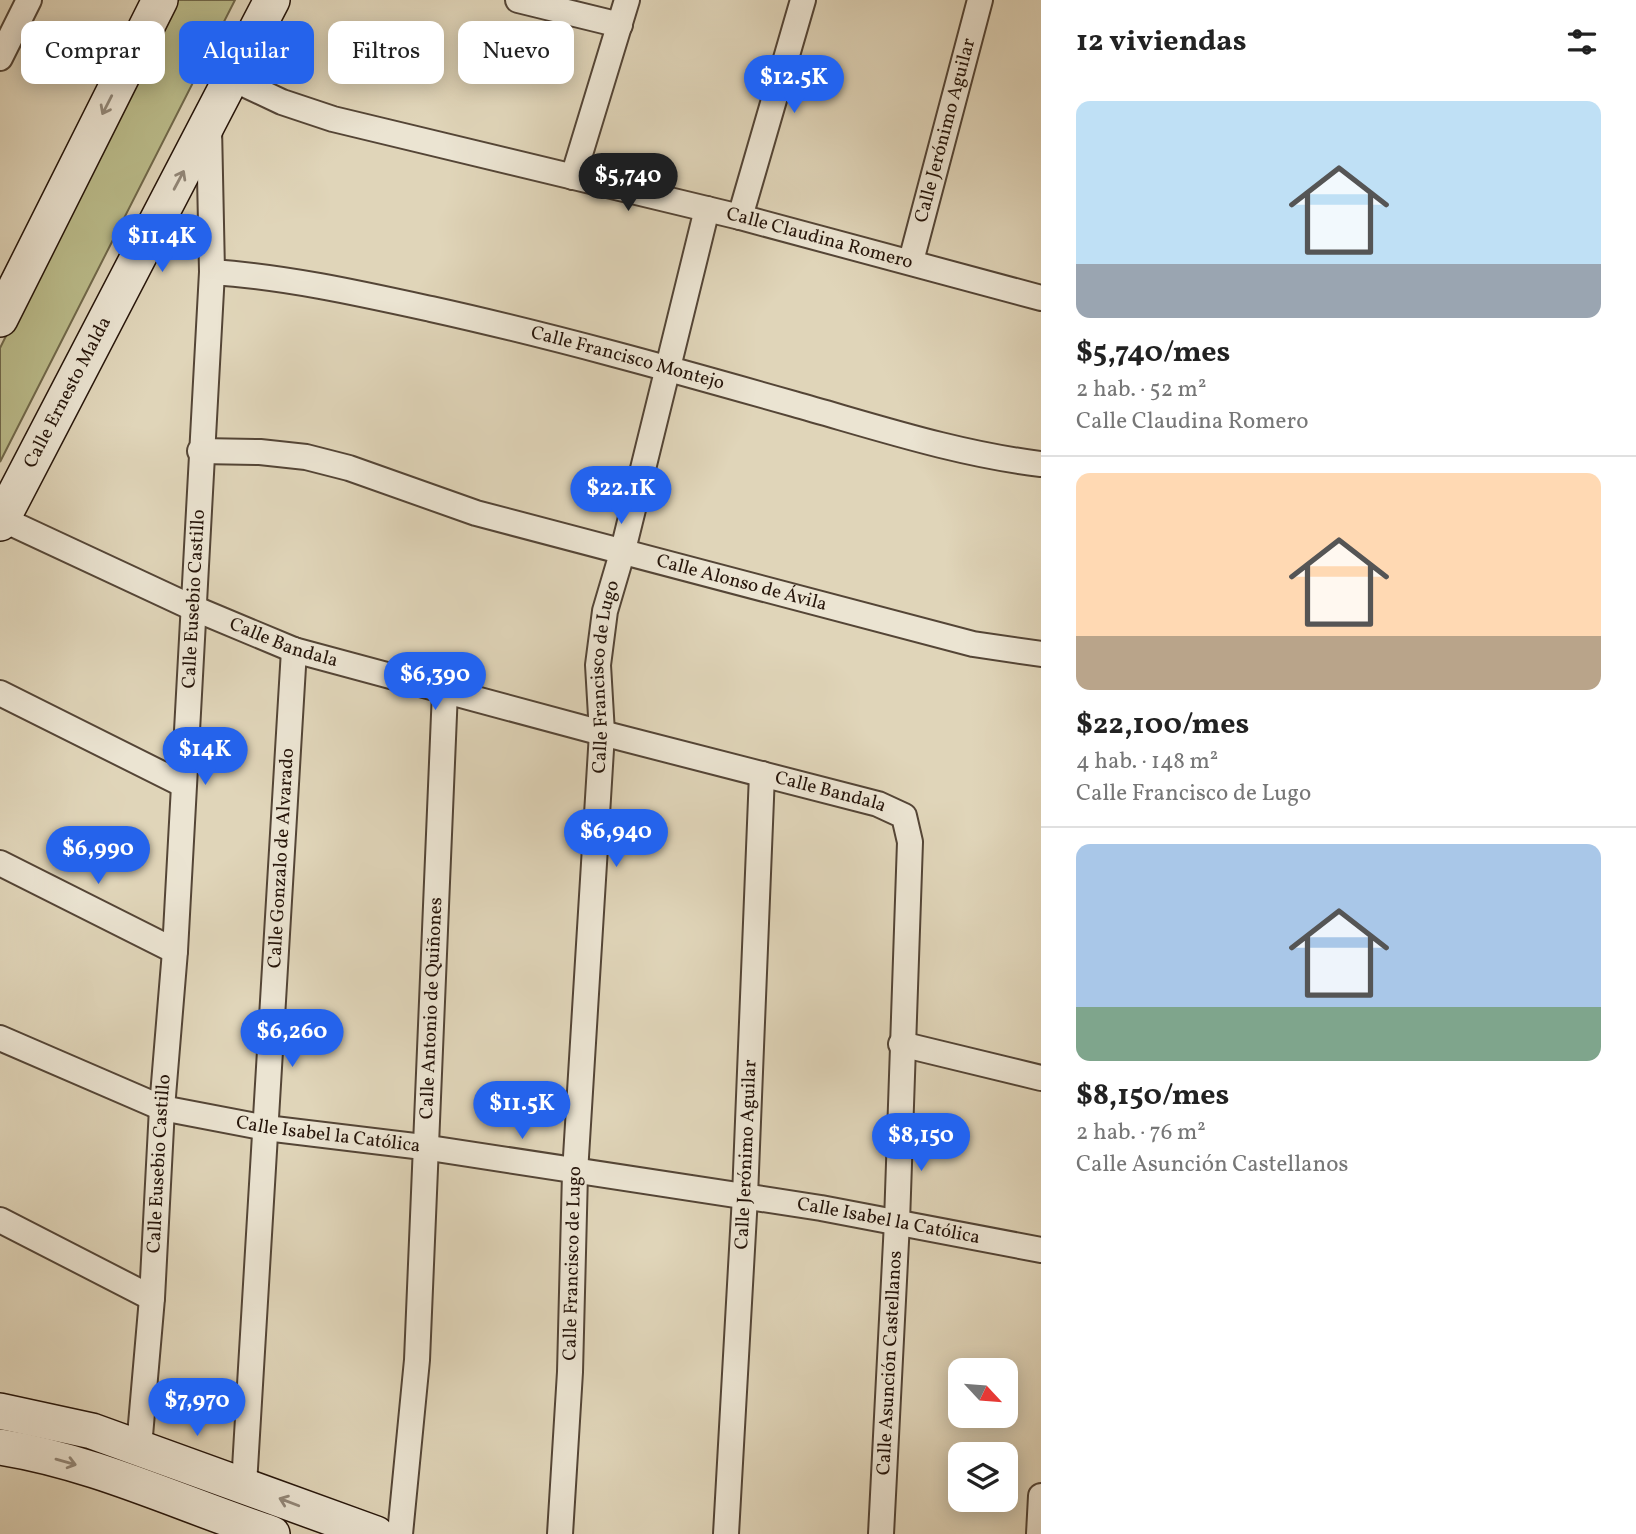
<!DOCTYPE html>
<html lang="es">
<head>
<meta charset="utf-8">
<style>
  :root { --surface:#fff; --page:#f6f6f6; --text:#222; --muted:#767676; --line:#e0e0e0; --accent:#2563eb }
  body { margin:0; font-family:Vollkorn,serif; background:var(--page); color:var(--text); height:100vh; display:flex; flex-direction:column; font-size:26px; white-space:nowrap }
  * { box-sizing:border-box; margin:0 }
  p { font-size:23px; color:var(--muted) }
  .icon { flex:none; width:38px; height:38px; fill:none; stroke:currentColor; stroke-width:2; stroke-linecap:round; stroke-linejoin:round }
  .map { position:relative; flex:1; overflow:hidden }
  .sheet { display:flex; flex-direction:column; background:var(--surface); width:595px }
  .sheet>* { flex:none }
  .top-card { position:absolute; left:21px; top:21px; width:665px; height:63px; display:flex; gap:14px }
  .needle { width:46px; rotate:116deg }
  .fabs { position:absolute; left:948px; top:1358px; display:grid; gap:14px }
  .fabs a { display:grid; place-items:center; width:70px; height:70px; border-radius:14px; background:var(--surface); box-shadow:0 4px 18px #0003; font-size:35px }
  .price { position:absolute; translate:-50% -60px; padding:0 16px; border-radius:24px; background:var(--accent); color:#fff; font-size:23px; line-height:46px; filter:drop-shadow(0 2px 4px #0008) }
  .price::after { content:''; position:absolute; left:50%; top:42px; width:21px; height:16px; margin-left:-10px; background:inherit; clip-path:polygon(0 0,100% 0,50% 100%) }
  .price.active { background:#222; color:#fff }
  ul { padding:0; list-style:none }
  li { display:grid; align-content:center; gap:14px; height:371px; padding:0 35px }
  li+li { border-top:2px solid var(--line) }
  li span { display:grid; place-items:center; height:217px; border-radius:14px; color:#555 }
  li>.icon { margin-inline-start:auto }
  span .icon { width:126px; height:126px; fill:#fffc; stroke-width:1 }
  li b { font-size:30px }
  h2 { display:flex; justify-content:space-between; align-items:center; height:84px; padding:0 35px; font-size:30px }
  .tag { padding:0 24px; border-radius:14px; background:var(--surface); box-shadow:0 4px 18px #0003; font-size:24px; line-height:63px }
  .tag.active { background:var(--accent); color:#fff }
  main { display:flex; flex:1; min-height:0 }
  .map>svg:first-child { display:block }
</style>
</head>
<body>
<main>
<div class="map">
<svg width="1041" height="1534" viewBox="0 0 1041 1534">
  <rect width="100%" height="100%" fill="#e0d5b9"/>
  <filter id="stains"><feTurbulence type="fractalNoise" baseFrequency=".00286" numOctaves="4"/><feColorMatrix values="0 0 0 0 .2 0 0 0 0 .09 0 0 0 0 .02 0 0 0 .5 -.17"/></filter>
  <radialGradient id="worn" r=".72"><stop offset=".6" stop-color="#630" stop-opacity="0"/><stop offset="1" stop-color="#630" stop-opacity=".3"/></radialGradient>
  <path fill="#babb8a" stroke="#70684a" stroke-width="2" d="M 173,0 L 235,0 L 0,462 L 0,348 Z"/>
  <g fill="none" stroke-linecap="round" stroke-linejoin="round">
    <defs>
      <g id="street">
        <path d="M 518,0 L 620,25"/>
        <path d="M 0,58 L 29,0"/>
        <path id="s1" d="M 233,79 L 282,102 L 333,119 L 740,217 L 1041,298"/>
        <path d="M 573,177 L 627,0"/>
        <path d="M 740,217 L 803,0"/>
        <path id="s2" d="M 911,261 L 980,0"/>
        <path id="s3" d="M 212,272 C 286,277 358,293 431,309 C 553,336 674,370 794,404 C 876,427 957,454 1041,464"/>
        <path id="s4" d="M 200,451 L 260,452 L 306,457 L 349,468 L 476,513 L 973,644 L 1041,654"/>
        <path id="s5" d="M 2,519 L 191,607 L 294,650 L 602,733 L 878,804 L 904,816 L 910,842 L 897,1222 L 881,1534"/>
        <path d="M 0,693 L 182,784"/>
        <path d="M 0,863 L 175,951"/>
        <path id="s6" d="M 0,1038 L 162,1108 L 266,1128 L 423,1147 L 821,1208 L 1041,1250"/>
        <path d="M 901,1044 L 1041,1078"/>
        <path d="M 0,1220 L 152,1298"/>
        <path id="s7" d="M 139,1447 L 152,1298 L 162,1108 L 175,951 L 212,272 L 209,127"/>
        <path id="s8" d="M 244,1485 L 294,650"/>
        <path id="s9" d="M 400,1534 L 417,1360 L 445,691"/>
        <path id="s10" d="M 560,1534 L 570,1372 L 575,1173 L 602,733 L 598,665 L 605,611 L 623,550 L 707,209"/>
        <path id="s11" d="M 726,1534 L 745,1196 L 762,774"/>
        <path d="M 1039,1534 L 1041,1496"/>
      </g>
      <g id="secondary">
        <path d="M 0,319 L 160,0"/>
        <path id="s12" d="M 0,523 L 272,0"/>
        <path d="M 0,1411 L 92,1431 L 376,1534"/>
        <path d="M 0,1447 C 95,1462 181,1504 272,1534"/>
      </g>
    </defs>
    <use href="#street" stroke="#544536" stroke-width="28"/>
    <use href="#secondary" stroke="#26150a" stroke-width="38"/>
    <use href="#street" stroke="#ebe4d2" stroke-width="24"/>
    <use href="#secondary" stroke="#ebe4d2" stroke-width="35"/>
  </g>
  <defs><path id="oneway-shaft" d="M-6 0H5M1.5-3L5.5 0L1.5 3" fill="none" stroke-width="1.6" stroke-linecap="round" stroke-linejoin="round" transform="scale(1.75)"/></defs>
  <g stroke="#928778">
    <use href="#oneway-shaft" transform="translate(107 105) rotate(117)"/>
    <use href="#oneway-shaft" transform="translate(179 180) rotate(-62)"/>
    <use href="#oneway-shaft" transform="translate(66 1462) rotate(16)"/>
    <use href="#oneway-shaft" transform="translate(289 1502) rotate(-159)"/>
  </g>
  <g text-anchor="middle" dominant-baseline="central" stroke-width="6" stroke-linejoin="round" paint-order="stroke">
    <g font-size="19" fill="#26150a" stroke="#ebe4d2">
      <text stroke="none"><textPath href="#s2" startOffset="135">Calle Jerónimo Aguilar</textPath></text>
      <text stroke="none"><textPath href="#s1" startOffset="609">Calle Claudina Romero</textPath></text>
      <text stroke="none"><textPath href="#s3" startOffset="425">Calle Francisco Montejo</textPath></text>
      <text stroke="none"><textPath href="#s12" startOffset="147">Calle Ernesto Malda</textPath></text>
      <text stroke="none"><textPath href="#s4" startOffset="560">Calle Alonso de Ávila</textPath></text>
      <text stroke="none"><textPath href="#s7" startOffset="850">Calle Eusebio Castillo</textPath></text>
      <text stroke="none"><textPath href="#s5" startOffset="308">Calle Bandala</textPath></text>
      <text stroke="none"><textPath href="#s10" startOffset="859">Calle Francisco de Lugo</textPath></text>
      <text stroke="none"><textPath href="#s5" startOffset="875">Calle Bandala</textPath></text>
      <text stroke="none"><textPath href="#s8" startOffset="628">Calle Gonzalo de Alvarado</textPath></text>
      <text stroke="none"><textPath href="#s9" startOffset="527">Calle Antonio de Quiñones</textPath></text>
      <text stroke="none"><textPath href="#s6" startOffset="345">Calle Isabel la Católica</textPath></text>
      <text stroke="none"><textPath href="#s11" startOffset="380">Calle Jerónimo Aguilar</textPath></text>
      <text stroke="none"><textPath href="#s7" startOffset="284">Calle Eusebio Castillo</textPath></text>
      <text stroke="none"><textPath href="#s6" startOffset="912">Calle Isabel la Católica</textPath></text>
      <text stroke="none"><textPath href="#s10" startOffset="271">Calle Francisco de Lugo</textPath></text>
      <text transform="translate(890 1363) rotate(-87)">Calle Asunción Castellanos</text>
    </g>
  </g>
  <rect width="100%" height="100%" filter="url(#stains)"/>
  <rect width="100%" height="100%" fill="url(#worn)"/>
</svg>
<div class="fabs">
<a><svg class="needle" viewBox="-14 -14 28 28"><path d="M0-13l5 13h-10z" fill="#e53935"/><path d="M0 13l5-13h-10z" fill="#767676"/></svg></a>
<a><svg class="icon" aria-label="layers" viewBox="0 0 24 24"><path d="M12 4l9 5-9 5-9-5zM3 14l9 5 9-5"/></svg></a>
</div>
<b class="price" style="left:794px;top:115px">$12.5K</b>
<b class="price active" style="left:628px;top:213px">$5,740</b>
<b class="price" style="left:162px;top:274px">$11.4K</b>
<b class="price" style="left:621px;top:526px">$22.1K</b>
<b class="price" style="left:435px;top:712px">$6,390</b>
<b class="price" style="left:205px;top:787px">$14K</b>
<b class="price" style="left:616px;top:869px">$6,940</b>
<b class="price" style="left:98px;top:886px">$6,990</b>
<b class="price" style="left:292px;top:1069px">$6,260</b>
<b class="price" style="left:522px;top:1141px">$11.5K</b>
<b class="price" style="left:921px;top:1173px">$8,150</b>
<b class="price" style="left:197px;top:1438px">$7,970</b>
<div class="top-card">
<a class="tag">Comprar</a>
<a class="tag active">Alquilar</a>
<a class="tag">Filtros</a>
<a class="tag">Nuevo</a>
</div>
</div>
<section class="sheet">
<h2>12 viviendas<svg class="icon" aria-label="filters" viewBox="0 0 24 24"><path d="M4 7h16M4 17h16"/><circle cx="9" cy="7" r="2"/><circle cx="15" cy="17" r="2"/></svg></h2>
<ul>
<li><span style="background:linear-gradient(#bfe0f5 75%,#9aa5b1 0)"><svg class="icon" aria-label="home" viewBox="0 0 24 24"><path d="M3 11l9-7 9 7M6 9v11h12V9"/></svg></span><div><b>$5,740/mes</b><p>2 hab. · 52 m²</p><p>Calle Claudina Romero</p></div></li>
<li><span style="background:linear-gradient(#ffd9b3 75%,#b9a48a 0)"><svg class="icon" aria-label="home" viewBox="0 0 24 24"><path d="M3 11l9-7 9 7M6 9v11h12V9"/></svg></span><div><b>$22,100/mes</b><p>4 hab. · 148 m²</p><p>Calle Francisco de Lugo</p></div></li>
<li><span style="background:linear-gradient(#a9c7e8 75%,#7fa58c 0)"><svg class="icon" aria-label="home" viewBox="0 0 24 24"><path d="M3 11l9-7 9 7M6 9v11h12V9"/></svg></span><div><b>$8,150/mes</b><p>2 hab. · 76 m²</p><p>Calle Asunción Castellanos</p></div></li>
</ul>
</section>
</main>
</body>
</html>
